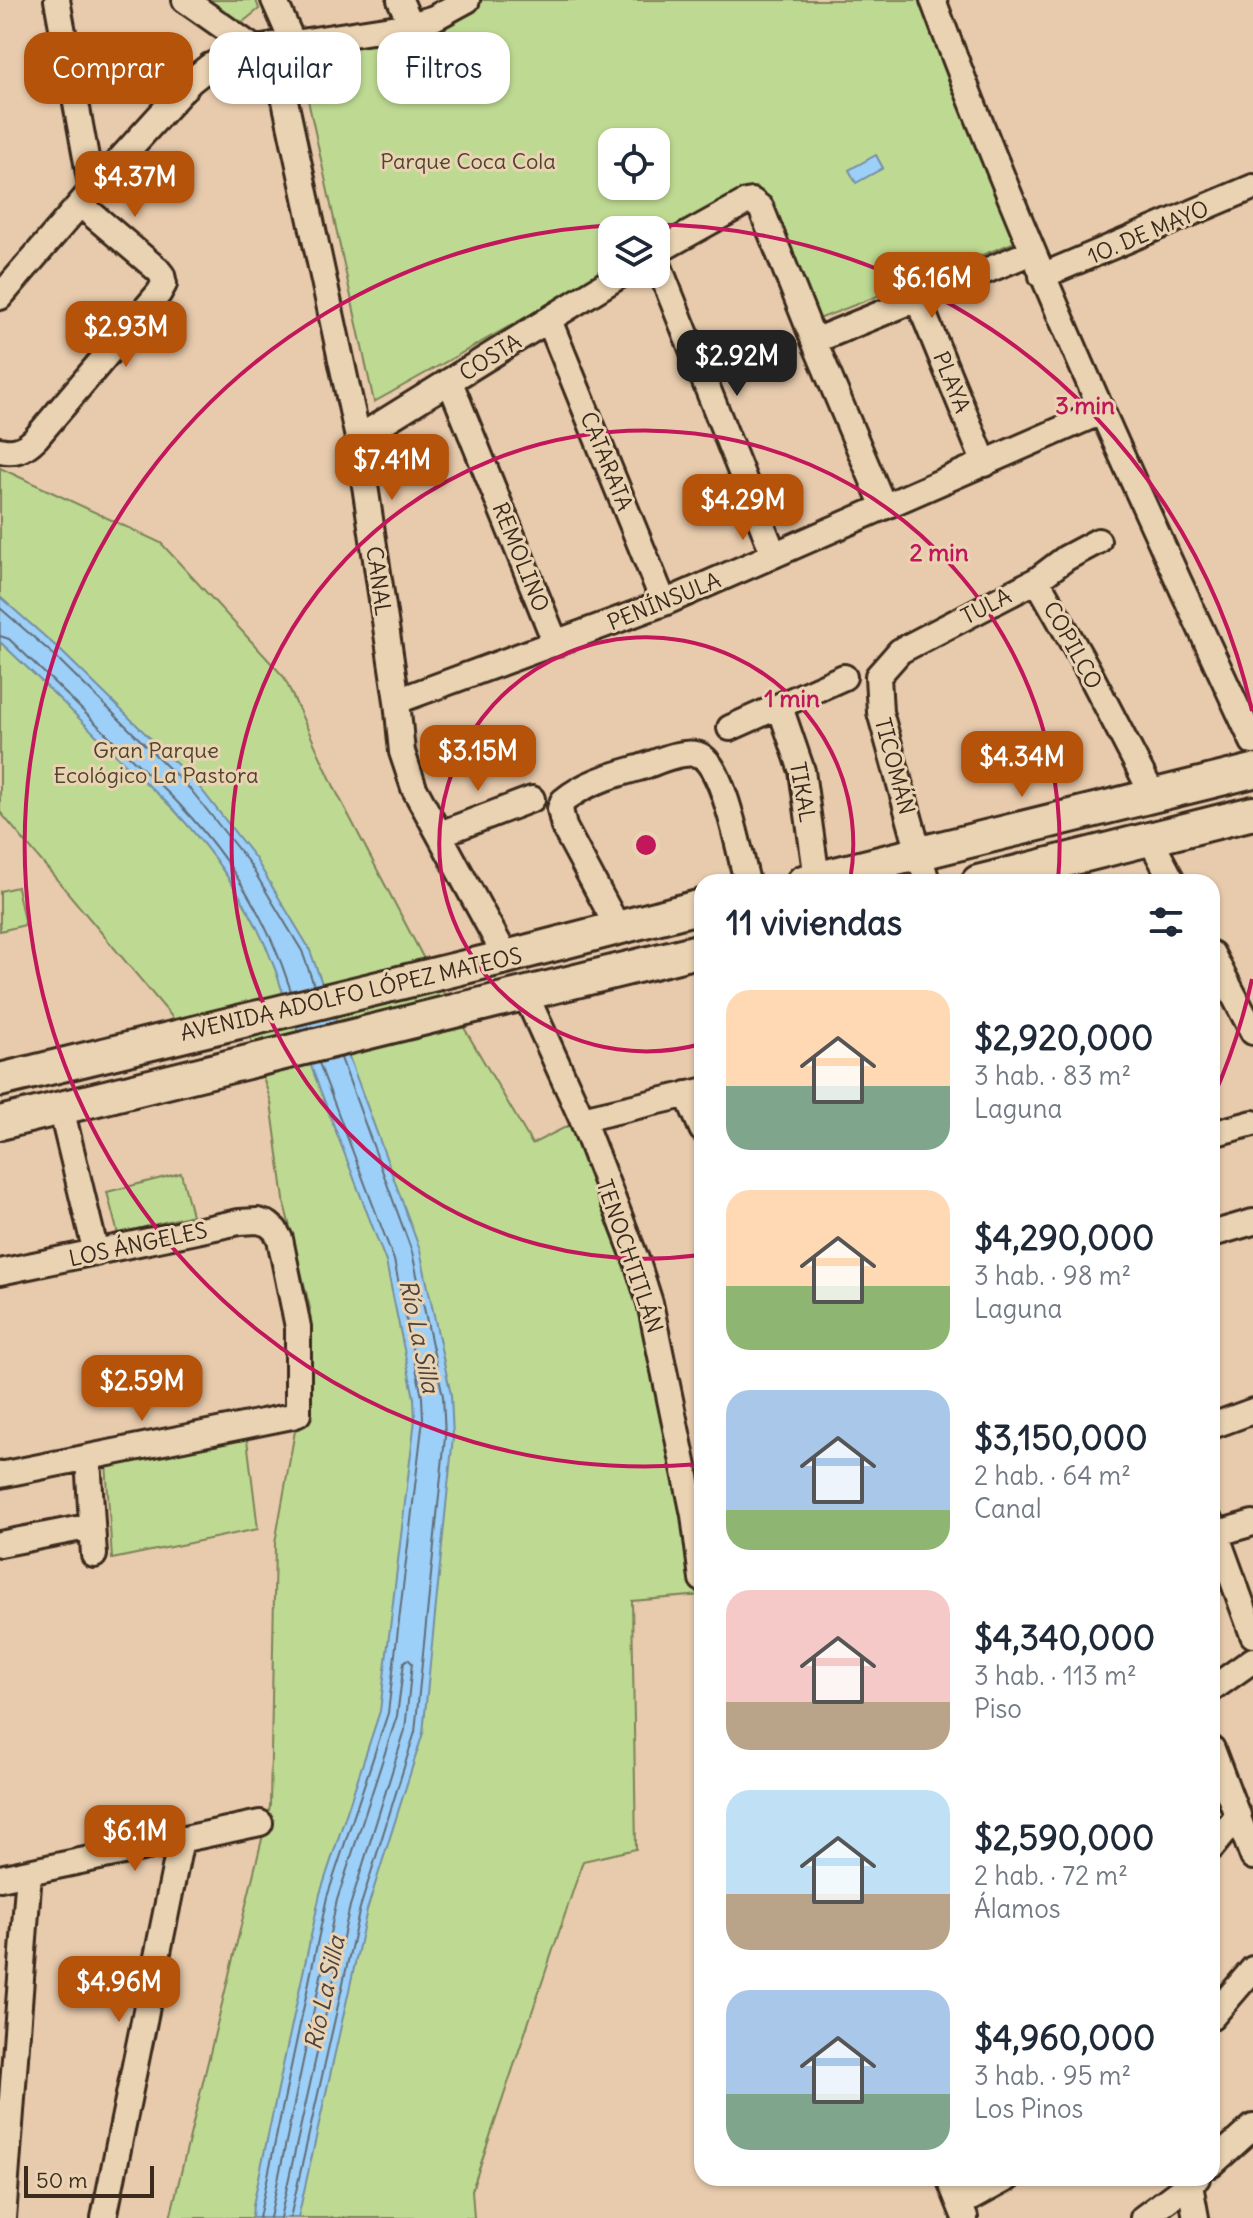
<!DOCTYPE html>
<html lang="es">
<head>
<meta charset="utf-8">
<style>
  :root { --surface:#fff; --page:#f2f2f3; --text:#1f2937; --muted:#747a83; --accent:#b45309 }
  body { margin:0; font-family:Delius,sans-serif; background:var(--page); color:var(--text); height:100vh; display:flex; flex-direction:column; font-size:30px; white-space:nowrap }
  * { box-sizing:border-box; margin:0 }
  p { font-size:26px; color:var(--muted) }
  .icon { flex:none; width:44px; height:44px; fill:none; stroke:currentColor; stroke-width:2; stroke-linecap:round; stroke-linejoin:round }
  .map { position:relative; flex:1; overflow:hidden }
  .panel { position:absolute; left:694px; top:874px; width:526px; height:1312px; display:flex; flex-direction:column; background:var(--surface); border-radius:24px; box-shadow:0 2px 6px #0004 }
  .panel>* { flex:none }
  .hud { position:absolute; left:24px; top:32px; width:550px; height:72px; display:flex; gap:16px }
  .tools { position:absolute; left:598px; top:128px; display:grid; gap:16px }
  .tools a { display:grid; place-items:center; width:72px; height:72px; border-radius:16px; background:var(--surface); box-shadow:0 2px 6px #0004; font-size:40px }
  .scale { position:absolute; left:24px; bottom:20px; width:130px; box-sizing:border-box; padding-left:8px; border:4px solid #3b2a1e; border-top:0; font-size:22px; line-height:28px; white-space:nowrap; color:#3b2a1e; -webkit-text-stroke:6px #ead3b2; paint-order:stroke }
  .price { position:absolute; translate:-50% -68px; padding:0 18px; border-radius:16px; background:var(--accent); color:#fff; font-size:26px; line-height:52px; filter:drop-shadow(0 2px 4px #0008) }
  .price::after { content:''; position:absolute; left:50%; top:48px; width:24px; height:18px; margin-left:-12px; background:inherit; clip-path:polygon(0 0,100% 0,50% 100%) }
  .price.active { background:#222; color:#fff }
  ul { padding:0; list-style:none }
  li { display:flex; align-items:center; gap:24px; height:200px; padding:0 32px }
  li span { display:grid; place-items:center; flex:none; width:224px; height:160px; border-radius:24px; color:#555 }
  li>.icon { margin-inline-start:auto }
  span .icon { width:96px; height:96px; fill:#fffc; stroke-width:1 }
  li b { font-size:34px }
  h2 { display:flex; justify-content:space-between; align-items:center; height:96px; padding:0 32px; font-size:34px }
  .tag { padding:0 28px; border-radius:24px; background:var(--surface); box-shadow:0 2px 6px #0004; font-size:28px; line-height:72px }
  .tag.active { background:var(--accent); color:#fff }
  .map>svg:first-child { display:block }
</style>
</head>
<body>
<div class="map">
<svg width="1253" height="2218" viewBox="0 0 1253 2218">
  <rect width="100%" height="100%" fill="#e8cbad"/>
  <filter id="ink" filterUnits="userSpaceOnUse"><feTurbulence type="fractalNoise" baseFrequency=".0125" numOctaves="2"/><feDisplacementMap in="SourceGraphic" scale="16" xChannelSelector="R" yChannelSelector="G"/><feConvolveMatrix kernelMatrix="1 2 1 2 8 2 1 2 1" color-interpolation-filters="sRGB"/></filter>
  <g filter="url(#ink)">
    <path fill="#beda92" stroke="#7c8258" stroke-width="2" fill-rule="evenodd" d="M 205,0 L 256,0 L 259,9 L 244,21 L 237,22 Z
      M 471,0 L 923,0 L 1015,242 L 819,319 L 757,188 L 656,245 L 656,230 L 612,230 L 612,269 L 374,402 L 299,59 L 466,10 ZM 612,142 L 656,142 L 656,186 L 612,186 Z
      M 0,468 L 161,543 L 284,677 L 336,791 L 425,961 L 532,1144 L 582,1119 L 637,1262 L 702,1579 L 702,1595 L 632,1601 L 636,1849 L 583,1861 L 472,2190 L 474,2218 L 170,2218 L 270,1806 L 275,1543 L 298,1414 L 310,1308 L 285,1207 L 271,1102 L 249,1033 L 188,1049 L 173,1018 L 0,812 Z
      M 17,887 L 25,925 L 0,931 L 0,891 Z
      M 181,1173 L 192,1215 L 118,1234 L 107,1192 Z
      M 246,1431 L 258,1529 L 112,1559 L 106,1461 Z"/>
    <path fill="#9cd0f9" stroke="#758ea1" stroke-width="2" d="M 876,155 L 883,168 L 856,183 L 849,170 Z
      M 0,597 L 59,649 L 197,784 L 255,858 L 309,948 L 420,1250 L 451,1395 L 453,1437 L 423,1733 L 367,1910 L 298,2218 L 252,2218 L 253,2205 L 320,1894 L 380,1711 L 415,1419 L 414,1398 L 386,1262 L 283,993 C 263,925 223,863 175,811 C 157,792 136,775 118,757 C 79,718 40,679 0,642 Z"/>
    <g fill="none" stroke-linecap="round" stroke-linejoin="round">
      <path stroke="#626c76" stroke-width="2" d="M 0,608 L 54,655 L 191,790 L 249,863 L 302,951 L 314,985
        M 0,636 L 9,639 C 47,675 84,712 122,749 C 141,768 161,785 179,804 C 229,857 269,921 291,991
        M 259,2218 L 327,1897 L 388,1713 L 423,1419 L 422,1397 L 394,1260 L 319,1063
        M 270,2218 L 337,1900 L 397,1716 L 404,1662 L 408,1659 L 412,1663 L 405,1730 L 350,1906 L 280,2218
        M 290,2218 L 360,1908 L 415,1732 L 445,1437 L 443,1396 L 412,1252 L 341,1058"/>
      <defs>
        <path id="minor" d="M 57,0 L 92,190
          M 185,0 L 255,49
          M 274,0 L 293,43
          M 400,0 L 411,25
          M 933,0 C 1027,253 1139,497 1253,742
          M 273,45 L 358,438 L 397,701 L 402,752 L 414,788 L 506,957
          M 656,252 L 746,202 L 752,201 L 761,208 L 814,341 L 884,507
          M 656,259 L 774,555
          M 1042,276 L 1253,187
          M 0,297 L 92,190 L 191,81 L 210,66 L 232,56 L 255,49 L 411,25 L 434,18 L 467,0
          M 918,300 L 985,464
          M 549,320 L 664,603
          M 814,341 L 1032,252
          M 450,382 L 556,644
          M 358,438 L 622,274
          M 0,450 C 15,454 25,449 36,438 L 159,293 L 164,284 L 162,275 L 158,270 L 80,204
          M 1037,580 L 1088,670 L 1153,795
          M 397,701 L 664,603 L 1101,412
          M 780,707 L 802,771 L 817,879
          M 730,728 L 844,677
          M 440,834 L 532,799
          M 1150,839 L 1173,882
          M 927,882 L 880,712 L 878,676 L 900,651 L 1037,580 L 1066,558 L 1098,541
          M 618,928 L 564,827 L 560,809 L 563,801 C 586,782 614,775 642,767 C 657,762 679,751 696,754 C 723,758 740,856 747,882
          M 1212,954 L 1253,1032
          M 525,993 L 582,1119 L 637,1262 L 650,1303 L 694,1515 L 702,1579
          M 687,1094 L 702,1129
          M 61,1108 L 96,1253
          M 582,1119 L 702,1091
          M 1212,1134 L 1253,1123
          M 1212,1234 L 1253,1222
          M 0,1272 L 239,1222 L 258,1221 L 268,1224 L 275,1230 L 280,1239 L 298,1327 L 298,1414 L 292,1416 L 0,1475
          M 1212,1426 L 1253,1411
          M 88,1459 L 94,1555
          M 1212,1523 L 1253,1635
          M 1215,1534 L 1253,1523
          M 0,1544 L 92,1526
          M 1212,1689 L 1253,1660
          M 1212,1749 L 1253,1857
          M 1212,1847 L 1238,1815
          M 0,1878 L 260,1823
          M 1212,2017 L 1253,1969
          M 1212,2164 L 1253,2127
          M 949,2178 L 965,2218
          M 1190,2185 L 1196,2218
          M 960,2204 L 1008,2178
          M 3,2218 L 29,1872
          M 104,2218 L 181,1839
          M 1143,2218 L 1197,2178"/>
        <path id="major" d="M 803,882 L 1253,771
          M 978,882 L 1253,813
          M 0,1080 L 506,957 L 702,906
          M 0,1123 L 702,950"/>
      </defs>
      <use href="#minor" stroke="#3b2a1e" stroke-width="30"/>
      <use href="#major" stroke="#3b2a1e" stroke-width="38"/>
      <use href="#minor" stroke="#ead3b2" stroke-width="24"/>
      <use href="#major" stroke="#ead3b2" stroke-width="32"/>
    </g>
  </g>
  <g fill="none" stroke="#c2185b" stroke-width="4">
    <path d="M701 1044A207 207 0 1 1 850 881"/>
    <path d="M700 1255A414 414 0 1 1 1058 881"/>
    <path d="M1252 979A621 621 0 0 1 1213 1098M700 1464A621 621 0 1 1 1252 711"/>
  </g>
  <g text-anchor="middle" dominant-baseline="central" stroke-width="6" stroke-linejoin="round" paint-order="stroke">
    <g font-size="22" fill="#4f442f" stroke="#ead3b2">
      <text x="468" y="161">Parque Coca Cola</text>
      <text x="156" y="750">Gran Parque<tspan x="156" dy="25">Ecológico La Pastora</tspan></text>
    </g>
    <g font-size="22" fill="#3b2a1e" stroke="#ead3b2">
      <text transform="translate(1148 232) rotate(-23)">1O. DE MAYO</text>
      <text transform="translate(490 357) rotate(-32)">COSTA</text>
      <text transform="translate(952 382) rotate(68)">PLAYA</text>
      <text transform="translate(607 461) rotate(68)">CATARATA</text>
      <text transform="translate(521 557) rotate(68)">REMOLINO</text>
      <text transform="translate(379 581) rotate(82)">CANAL</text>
      <text transform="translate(664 601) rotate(-22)">PENÍNSULA</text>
      <text transform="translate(986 606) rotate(-27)">TULA</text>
      <text transform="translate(1073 645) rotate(61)">COPILCO</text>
      <text transform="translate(895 766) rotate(75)">TICOMÁN</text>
      <text transform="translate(803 792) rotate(80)">TIKAL</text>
      <text transform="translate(351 994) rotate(-13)">AVENIDA ADOLFO LÓPEZ MATEOS</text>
      <text transform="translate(138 1244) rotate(-12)">LOS ÁNGELES</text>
      <text transform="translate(630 1256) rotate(71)">TENOCHTITLÁN</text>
    </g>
    <g font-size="24" font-style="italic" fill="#4a433f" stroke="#ead3b2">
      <text transform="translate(420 1336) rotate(78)">Río La Silla</text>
      <text transform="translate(324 1993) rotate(-78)">Río La Silla</text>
    </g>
  </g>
  <circle cx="646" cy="845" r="12" fill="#c2185b" stroke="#ead3b2" stroke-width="4"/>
  <g font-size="24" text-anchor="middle" font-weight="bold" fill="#c2185b" stroke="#ead3b2" stroke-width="6" stroke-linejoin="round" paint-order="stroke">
    <text x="1085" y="414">3 min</text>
    <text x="939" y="561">2 min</text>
    <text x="792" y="707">1 min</text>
  </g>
</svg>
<div class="tools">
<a><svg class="icon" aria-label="locate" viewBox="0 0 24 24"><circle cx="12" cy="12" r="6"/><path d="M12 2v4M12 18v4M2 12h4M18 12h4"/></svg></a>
<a><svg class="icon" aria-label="layers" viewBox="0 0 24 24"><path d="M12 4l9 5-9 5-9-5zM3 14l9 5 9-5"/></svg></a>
</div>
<div class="scale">50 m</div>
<b class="price" style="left:135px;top:219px">$4.37M</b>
<b class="price" style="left:932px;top:320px">$6.16M</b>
<b class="price" style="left:126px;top:369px">$2.93M</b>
<b class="price active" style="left:737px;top:398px">$2.92M</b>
<b class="price" style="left:392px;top:502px">$7.41M</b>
<b class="price" style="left:743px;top:542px">$4.29M</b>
<b class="price" style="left:478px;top:793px">$3.15M</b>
<b class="price" style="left:1022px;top:799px">$4.34M</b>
<b class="price" style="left:142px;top:1423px">$2.59M</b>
<b class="price" style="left:135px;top:1873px">$6.1M</b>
<b class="price" style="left:119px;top:2024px">$4.96M</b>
<div class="hud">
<a class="tag active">Comprar</a>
<a class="tag">Alquilar</a>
<a class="tag">Filtros</a>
</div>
<section class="panel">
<h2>11 viviendas<svg class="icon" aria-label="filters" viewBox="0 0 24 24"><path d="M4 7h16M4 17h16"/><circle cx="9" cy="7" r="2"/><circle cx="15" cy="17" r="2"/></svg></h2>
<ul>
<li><span style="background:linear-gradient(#ffd9b3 60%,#7fa58c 0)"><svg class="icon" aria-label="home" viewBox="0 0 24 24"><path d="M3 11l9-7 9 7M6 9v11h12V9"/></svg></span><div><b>$2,920,000</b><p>3 hab. · 83 m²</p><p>Laguna</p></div></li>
<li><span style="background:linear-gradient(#ffd9b3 60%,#8fb573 0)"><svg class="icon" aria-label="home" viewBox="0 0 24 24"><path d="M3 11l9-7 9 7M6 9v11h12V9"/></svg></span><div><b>$4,290,000</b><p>3 hab. · 98 m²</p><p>Laguna</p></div></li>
<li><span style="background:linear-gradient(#a9c7e8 75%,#8fb573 0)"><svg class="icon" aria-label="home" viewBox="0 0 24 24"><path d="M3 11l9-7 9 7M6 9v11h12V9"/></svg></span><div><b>$3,150,000</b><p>2 hab. · 64 m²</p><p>Canal</p></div></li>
<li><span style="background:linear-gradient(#f6c9c9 70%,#b9a48a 0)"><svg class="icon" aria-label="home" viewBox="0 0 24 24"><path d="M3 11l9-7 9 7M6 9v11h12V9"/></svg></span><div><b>$4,340,000</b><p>3 hab. · 113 m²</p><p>Piso</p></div></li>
<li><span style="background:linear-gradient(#bfe0f5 65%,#b9a48a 0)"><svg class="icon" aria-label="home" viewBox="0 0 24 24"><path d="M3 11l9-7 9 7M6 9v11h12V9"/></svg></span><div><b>$2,590,000</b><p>2 hab. · 72 m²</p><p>Álamos</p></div></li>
<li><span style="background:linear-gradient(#a9c7e8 65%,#7fa58c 0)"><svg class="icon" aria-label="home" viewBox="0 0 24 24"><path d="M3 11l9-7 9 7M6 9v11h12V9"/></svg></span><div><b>$4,960,000</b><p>3 hab. · 95 m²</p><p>Los Pinos</p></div></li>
</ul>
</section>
</div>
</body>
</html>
